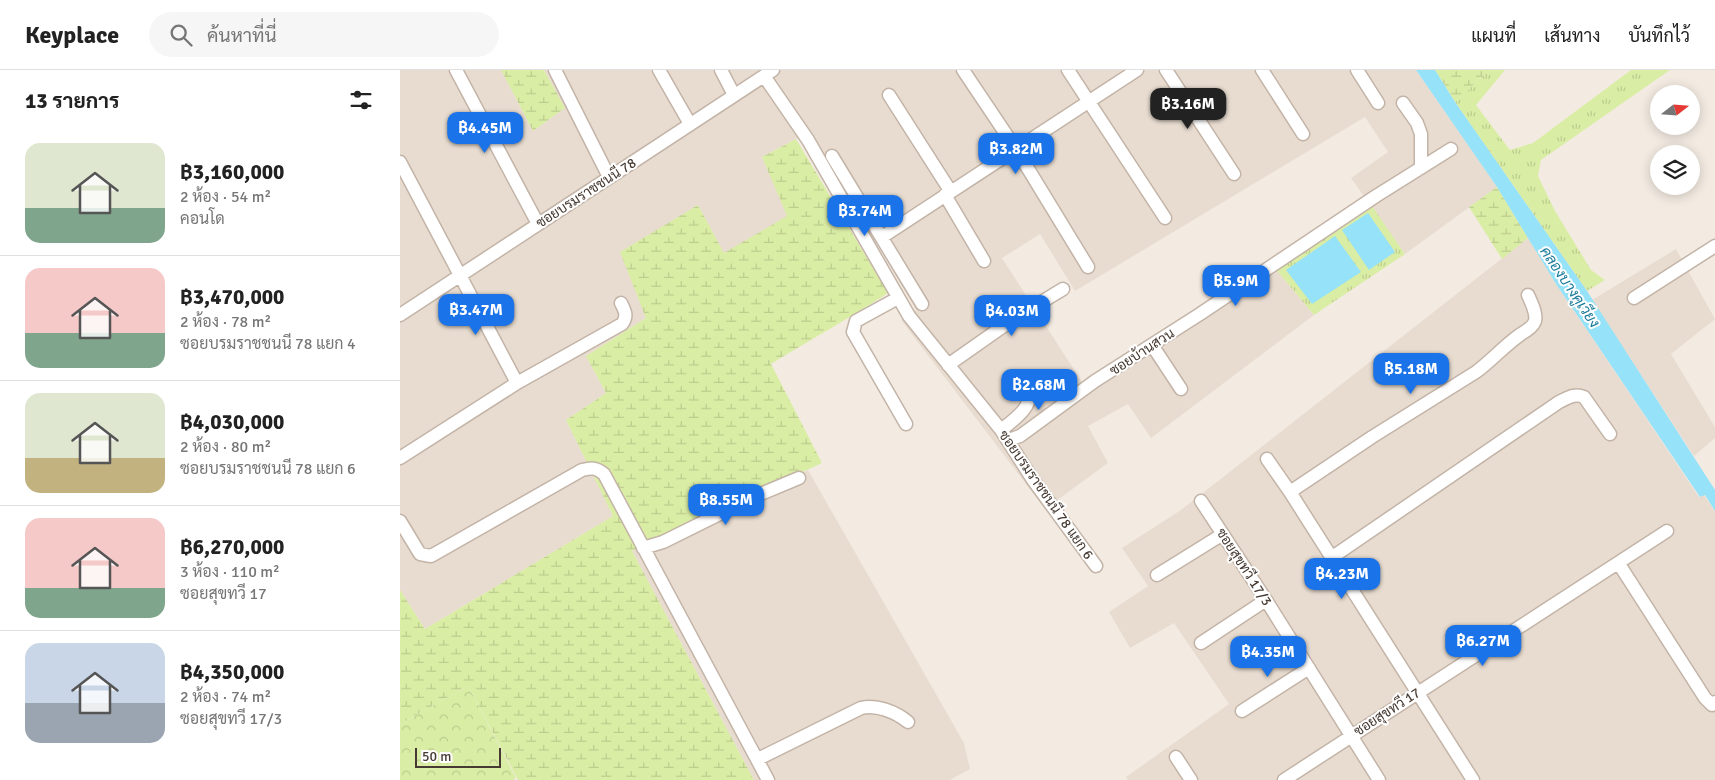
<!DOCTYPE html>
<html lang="th">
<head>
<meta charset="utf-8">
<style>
  :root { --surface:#fff; --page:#f6f6f6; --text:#222; --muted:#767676; --line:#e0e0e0; --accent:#1a73e8 }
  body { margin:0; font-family:Signika,Sarabun,sans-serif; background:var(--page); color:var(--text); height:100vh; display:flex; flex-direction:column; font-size:19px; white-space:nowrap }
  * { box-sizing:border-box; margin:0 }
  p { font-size:16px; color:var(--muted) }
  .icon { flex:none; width:28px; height:28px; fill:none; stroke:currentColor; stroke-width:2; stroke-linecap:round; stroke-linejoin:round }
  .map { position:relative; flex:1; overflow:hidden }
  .details { display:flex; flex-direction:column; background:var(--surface); width:400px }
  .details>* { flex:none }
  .needle { width:32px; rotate:73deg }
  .buttons { position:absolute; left:1250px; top:15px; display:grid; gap:10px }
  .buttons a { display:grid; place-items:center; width:50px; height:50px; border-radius:50%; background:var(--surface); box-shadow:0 2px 12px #0003; font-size:25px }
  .scale { position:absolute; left:15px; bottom:12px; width:86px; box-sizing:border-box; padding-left:5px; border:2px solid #463a32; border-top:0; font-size:14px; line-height:18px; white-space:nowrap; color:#463a32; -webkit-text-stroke:4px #fff; paint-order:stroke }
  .price { position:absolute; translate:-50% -42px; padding:0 11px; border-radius:10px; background:var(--accent); color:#fff; font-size:16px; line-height:32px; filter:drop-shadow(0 1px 2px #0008) }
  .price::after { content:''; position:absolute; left:50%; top:30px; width:15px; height:11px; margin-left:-8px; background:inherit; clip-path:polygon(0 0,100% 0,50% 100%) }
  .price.active { background:#222; color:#fff }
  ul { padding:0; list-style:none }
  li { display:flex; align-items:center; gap:15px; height:125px; padding:0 25px }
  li+li { border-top:1px solid var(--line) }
  li span { display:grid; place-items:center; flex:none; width:140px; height:100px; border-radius:15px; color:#555 }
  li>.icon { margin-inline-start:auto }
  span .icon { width:60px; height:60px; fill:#fffc; stroke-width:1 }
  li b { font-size:21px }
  h2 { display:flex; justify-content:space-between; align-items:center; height:60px; padding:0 25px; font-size:21px }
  header { display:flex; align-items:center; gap:30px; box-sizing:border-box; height:70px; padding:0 25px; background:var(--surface); border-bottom:1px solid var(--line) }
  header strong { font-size:24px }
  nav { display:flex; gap:28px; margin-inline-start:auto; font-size:18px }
  .search { width:350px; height:45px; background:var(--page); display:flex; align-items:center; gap:12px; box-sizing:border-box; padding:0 18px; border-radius:28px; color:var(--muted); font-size:19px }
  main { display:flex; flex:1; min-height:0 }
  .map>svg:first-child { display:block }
</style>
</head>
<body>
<header>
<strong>Keyplace</strong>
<div class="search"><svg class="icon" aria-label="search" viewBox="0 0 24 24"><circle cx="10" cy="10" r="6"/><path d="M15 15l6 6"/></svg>ค้นหาที่นี่</div>
<nav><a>แผนที่</a><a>เส้นทาง</a><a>บันทึกไว้</a></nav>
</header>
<main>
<section class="details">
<h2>13 รายการ<svg class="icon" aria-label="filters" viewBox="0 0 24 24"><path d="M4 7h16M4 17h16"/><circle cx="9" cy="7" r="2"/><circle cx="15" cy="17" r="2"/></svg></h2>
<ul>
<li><span style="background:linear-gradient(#dfe7d0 65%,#7fa58c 0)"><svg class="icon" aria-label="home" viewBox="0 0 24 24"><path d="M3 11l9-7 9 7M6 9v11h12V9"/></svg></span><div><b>฿3,160,000</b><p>2 ห้อง · 54 m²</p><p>คอนโด</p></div></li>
<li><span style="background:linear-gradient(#f6c9c9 65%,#7fa58c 0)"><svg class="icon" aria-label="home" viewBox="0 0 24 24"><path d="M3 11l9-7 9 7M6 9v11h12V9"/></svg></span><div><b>฿3,470,000</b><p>2 ห้อง · 78 m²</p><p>ซอยบรมราชชนนี 78 แยก 4</p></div></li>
<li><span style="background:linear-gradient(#dfe7d0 65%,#c2b280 0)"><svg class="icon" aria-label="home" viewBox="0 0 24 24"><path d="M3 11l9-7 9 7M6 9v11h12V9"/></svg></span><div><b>฿4,030,000</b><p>2 ห้อง · 80 m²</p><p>ซอยบรมราชชนนี 78 แยก 6</p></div></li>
<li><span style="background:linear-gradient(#f6c9c9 70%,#7fa58c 0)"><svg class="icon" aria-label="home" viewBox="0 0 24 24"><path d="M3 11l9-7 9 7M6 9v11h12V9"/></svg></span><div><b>฿6,270,000</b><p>3 ห้อง · 110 m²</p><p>ซอยสุขทวี 17</p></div></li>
<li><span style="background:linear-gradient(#c9d6e8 60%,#9aa5b1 0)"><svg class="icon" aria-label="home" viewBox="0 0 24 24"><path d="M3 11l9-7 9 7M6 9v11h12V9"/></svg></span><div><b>฿4,350,000</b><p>2 ห้อง · 74 m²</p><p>ซอยสุขทวี 17/3</p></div></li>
</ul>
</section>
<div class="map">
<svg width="1315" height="710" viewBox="0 0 1315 710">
  <defs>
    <pattern id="grass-tufts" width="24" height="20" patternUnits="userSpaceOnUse" patternTransform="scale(1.25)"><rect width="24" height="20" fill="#daeda5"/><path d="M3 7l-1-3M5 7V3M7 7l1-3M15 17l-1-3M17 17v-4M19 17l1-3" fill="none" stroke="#bccc8e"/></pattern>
    <pattern id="forest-crowns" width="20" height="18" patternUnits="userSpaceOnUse" patternTransform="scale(1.25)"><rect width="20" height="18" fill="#daeda5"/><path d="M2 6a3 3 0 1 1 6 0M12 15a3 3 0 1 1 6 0" fill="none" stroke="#bccc8e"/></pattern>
    <pattern id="wetland-marsh" width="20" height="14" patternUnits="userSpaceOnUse" patternTransform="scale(1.25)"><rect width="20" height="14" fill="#daeda5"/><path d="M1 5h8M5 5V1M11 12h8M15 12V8" fill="none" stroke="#bccc8e"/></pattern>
  </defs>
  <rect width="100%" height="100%" fill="#f3ebe2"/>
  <path fill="#e8dcd0" d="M 0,0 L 101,0 L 133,61 L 165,38 L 144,0 L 1016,0 L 1097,117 L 1005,184 L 951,108 L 988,82 L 965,47 L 675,221 L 640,164 L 602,188 L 684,315 L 869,191 L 914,245 L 751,368 L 728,334 L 688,356 L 708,393 L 645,439 L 501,250 L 516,240 L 411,61 L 362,87 L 388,146 L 324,184 L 298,136 L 246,248 L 186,286 L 206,323 L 166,350 L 213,446 L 25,559 L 0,520 Z
    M 1128,168 L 1156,214 L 1299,427 L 1304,425 L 1315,441 L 1315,710 L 728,710 L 726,707 L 829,634 L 774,553 L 730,578 L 709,542 L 748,516 L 722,478 L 781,440 Z
    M 1276,179 L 1315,249 L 1271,284 L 1315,357 L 1315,368 L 1294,386 L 1192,230 Z
    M 408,400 L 564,673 L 570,699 L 550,710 L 354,710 L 232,481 Z"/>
  <path fill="url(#grass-tufts)" d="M 1089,0 L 1105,0 L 1076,35 L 1110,80 L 1133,73 L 1231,0 L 1270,0 L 1141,90 L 1138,106 L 1155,141 L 1191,200 L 1205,210 L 1187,221 L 1055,32 Z
    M 965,126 L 1005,184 L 914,245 L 869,191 Z"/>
  <path fill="url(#forest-crowns)" d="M 68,616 L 116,708 L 113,710 L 0,710 L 0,654 Z"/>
  <path fill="url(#wetland-marsh)" d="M 101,0 L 144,0 L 165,38 L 133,61 Z
    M 1035,0 L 1089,0 L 1055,32 Z
    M 396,69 L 488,223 C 450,248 410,270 371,294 L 422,393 L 232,481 L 354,710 L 118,710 L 68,616 L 0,654 L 0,520 L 25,559 L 213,446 L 166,350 L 206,323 L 186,286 L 246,248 L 220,182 L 298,135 L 324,183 L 387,146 L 362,87 Z
    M 1097,117 L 1128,168 L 1102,189 L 1069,137 Z"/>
  <path fill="#96e2f9" d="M 1016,0 L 1035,0 L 1055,32 L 1187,221 L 1315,420 L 1315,441 L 1305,425 L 1300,427 L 1156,214 L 1097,117 Z
    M 968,143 L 995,182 L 969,200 L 942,160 Z
    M 935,166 L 961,202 L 912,234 L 886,200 Z"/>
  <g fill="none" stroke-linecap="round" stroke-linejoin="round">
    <defs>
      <path id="minor" d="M 56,0 L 138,154
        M 155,0 L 209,107
        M 259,0 L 290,54
        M 321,0 L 334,25
        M 563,0 L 616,79 L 688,197
        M 668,0 L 765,148
        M 766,0 L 834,104
        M 862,0 L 903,64
        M 957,0 L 978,33
        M 364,6 L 408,70 L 509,246 L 601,360 L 633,410 L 696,496
        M 489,25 L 551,122
        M 1003,33 L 1017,53 L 1021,64 L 1021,98
        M 432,86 L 522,234
        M 0,92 L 117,313
        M 545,125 L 584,191
        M 482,167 L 737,0
        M 498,228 L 456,251 L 453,262 L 506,354
        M 1234,228 L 1315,176
        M 0,245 L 373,0
        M 752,275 L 781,319
        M 548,295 L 615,248 L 663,219
        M 601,360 C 619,346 639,333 624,309
        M 609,370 L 620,366 L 695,311 L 800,244 L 976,126 L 1051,79
        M 0,388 L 117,313 L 222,254 C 228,246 225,241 221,233
        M 867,389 L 890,422 L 1073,710
        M 890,422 L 972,367 L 1076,302 C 1092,290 1104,276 1121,264 C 1126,261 1133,257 1135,251 C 1137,243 1131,232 1128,225
        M 801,431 L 866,530 L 979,710
        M 0,451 L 20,484 L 31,486 L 182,400 C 191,398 196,397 204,404 L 368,710
        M 243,478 L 263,472 L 356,426 L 399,408
        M 931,488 L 1159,332 C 1168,328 1174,323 1184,327 L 1210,364
        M 1219,494 L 1305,628 L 1312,635 L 1315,632
        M 757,505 L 823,464
        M 801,573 L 866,530
        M 842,641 L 909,598
        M 776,687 L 791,710
        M 358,689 L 461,638 C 476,634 496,642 508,652
        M 884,710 L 1267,461"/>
    </defs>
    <use href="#minor" stroke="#c3b4a7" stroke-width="15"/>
    <use href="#minor" stroke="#fff" stroke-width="12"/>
  </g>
  <g text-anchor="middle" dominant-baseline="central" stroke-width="4" stroke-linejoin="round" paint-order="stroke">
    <g font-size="14" fill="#463a32" stroke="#fff">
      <text transform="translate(186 123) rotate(-33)">ซอยบรมราชชนนี 78</text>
      <text transform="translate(742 282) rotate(-33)">ซอยบ้านสวน</text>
      <text transform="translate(646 425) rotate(55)">ซอยบรมราชชนนี 78 แยก 6</text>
      <text transform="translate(844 497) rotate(57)">ซอยสุขทวี 17/3</text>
      <text transform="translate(987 642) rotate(-33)">ซอยสุขทวี 17</text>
    </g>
    <g font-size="15" font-style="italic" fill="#1c7c9b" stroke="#fff">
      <text transform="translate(1170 217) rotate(56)">คลองบางคูเวียง</text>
    </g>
  </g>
</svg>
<div class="buttons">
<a><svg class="needle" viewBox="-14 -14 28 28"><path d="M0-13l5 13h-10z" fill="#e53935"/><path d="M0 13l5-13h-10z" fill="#767676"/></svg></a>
<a><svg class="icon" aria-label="layers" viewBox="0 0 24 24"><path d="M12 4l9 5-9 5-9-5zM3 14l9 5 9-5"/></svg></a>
</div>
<div class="scale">50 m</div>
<b class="price active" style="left:788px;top:60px">฿3.16M</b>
<b class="price" style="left:85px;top:84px">฿4.45M</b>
<b class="price" style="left:616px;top:105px">฿3.82M</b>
<b class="price" style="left:465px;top:167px">฿3.74M</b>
<b class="price" style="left:836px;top:237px">฿5.9M</b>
<b class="price" style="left:76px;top:266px">฿3.47M</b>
<b class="price" style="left:612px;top:267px">฿4.03M</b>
<b class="price" style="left:1011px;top:325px">฿5.18M</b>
<b class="price" style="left:639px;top:341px">฿2.68M</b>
<b class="price" style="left:326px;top:456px">฿8.55M</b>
<b class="price" style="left:942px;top:530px">฿4.23M</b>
<b class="price" style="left:1083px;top:597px">฿6.27M</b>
<b class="price" style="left:868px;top:608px">฿4.35M</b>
</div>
</main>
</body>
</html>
